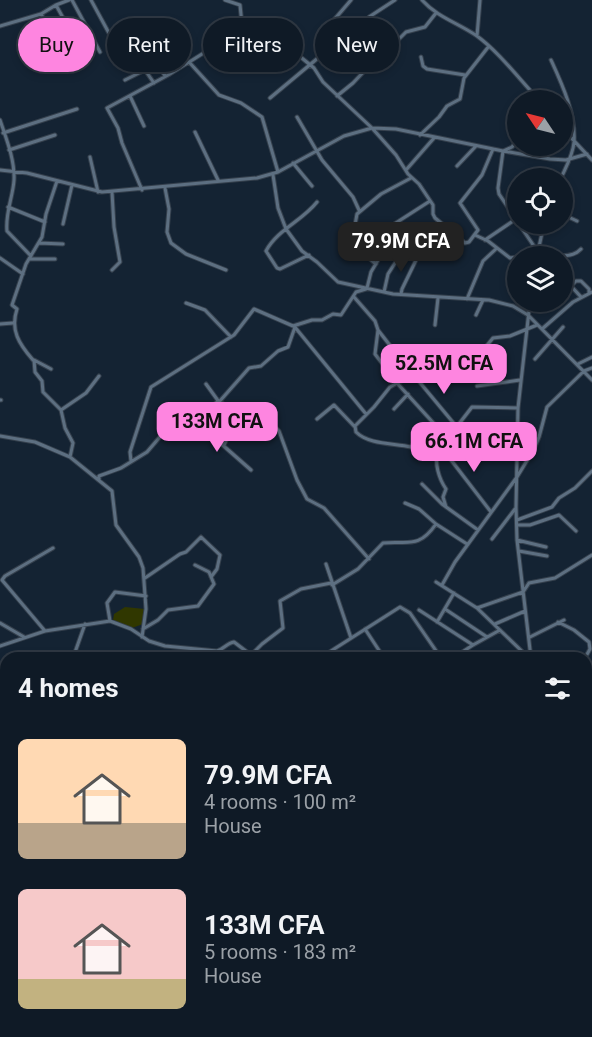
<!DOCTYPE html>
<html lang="en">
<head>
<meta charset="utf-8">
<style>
  :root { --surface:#0f1a26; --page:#1d2732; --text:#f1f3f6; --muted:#9ba1a7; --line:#2f3843; --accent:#fe85e0 }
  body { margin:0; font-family:Roboto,sans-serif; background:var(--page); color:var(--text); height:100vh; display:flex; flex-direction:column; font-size:22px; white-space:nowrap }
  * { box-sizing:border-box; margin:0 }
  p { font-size:20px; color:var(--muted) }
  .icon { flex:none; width:33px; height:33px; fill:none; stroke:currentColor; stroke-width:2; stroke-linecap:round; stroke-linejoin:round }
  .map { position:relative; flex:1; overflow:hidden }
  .sheet { position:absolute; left:0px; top:652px; width:592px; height:386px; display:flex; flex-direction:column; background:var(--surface); border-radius:18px 18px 0 0; box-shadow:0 3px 9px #0003,0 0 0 2px var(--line) }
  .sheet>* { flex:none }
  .banner { position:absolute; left:18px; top:18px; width:556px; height:54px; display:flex; gap:12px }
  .needle { width:39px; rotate:305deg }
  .tools { position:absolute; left:507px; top:90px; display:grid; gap:12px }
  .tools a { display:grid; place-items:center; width:66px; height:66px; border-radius:50%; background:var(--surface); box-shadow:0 3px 9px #0003,0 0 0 2px var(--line); font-size:30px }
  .price { position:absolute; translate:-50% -51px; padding:0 14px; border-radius:12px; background:var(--accent); color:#111; font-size:20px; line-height:39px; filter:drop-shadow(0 2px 3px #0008) }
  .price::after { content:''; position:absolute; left:50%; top:36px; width:18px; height:14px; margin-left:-9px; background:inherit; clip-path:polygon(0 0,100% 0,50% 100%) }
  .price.selected { background:#222; color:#fff }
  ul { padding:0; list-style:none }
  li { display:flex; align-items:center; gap:18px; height:150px; padding:0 18px }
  li span { display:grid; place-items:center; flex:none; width:168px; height:120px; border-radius:9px; color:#555 }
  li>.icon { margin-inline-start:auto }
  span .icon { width:72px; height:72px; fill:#fffc; stroke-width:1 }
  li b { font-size:26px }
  h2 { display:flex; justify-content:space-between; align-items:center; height:72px; padding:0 18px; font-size:26px }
  .tag { padding:0 21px; border-radius:27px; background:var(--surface); box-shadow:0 3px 9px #0003,0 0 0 2px var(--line); font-size:21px; line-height:54px }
  .tag.selected { background:var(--accent); color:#111 }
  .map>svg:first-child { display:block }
</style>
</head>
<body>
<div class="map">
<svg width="592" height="1037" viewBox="0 0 592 1037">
  <rect width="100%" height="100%" fill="#142333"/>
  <path fill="#303700" d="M 125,607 L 145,609 L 143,624 L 132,628 L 113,620 L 114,614 Z"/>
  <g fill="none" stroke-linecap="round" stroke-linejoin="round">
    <defs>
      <path id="street" d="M 72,0 L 100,52
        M 91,0 L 110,35
        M 225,0 L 240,5 L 243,34
        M 422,0 C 437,17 458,23 477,36 C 500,53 519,79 539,100
        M 56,5 L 74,38
        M 41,14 L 54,38
        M 369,17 L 395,0
        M 0,26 L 41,14 L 56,5 L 69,0
        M 477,36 L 480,0
        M 148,49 L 165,76
        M 421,57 L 423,66 L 427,69 L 465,75
        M 551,60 C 562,84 576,114 574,142 C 573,155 566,167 561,178
        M 189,62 L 219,95 L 241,103 L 262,117 L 278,172
        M 125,80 L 145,70 L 154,83
        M 130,96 L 144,126
        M 337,96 L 353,83 L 371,64 L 388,55 L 396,42 L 406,32 L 425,27 L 436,13
        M 270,98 L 324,53 L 327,28 L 351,0
        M 297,117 L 322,160 L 353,197 L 359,210
        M 0,120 C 6,138 15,160 14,180 C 13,197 5,213 7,231 L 31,256
        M 562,128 L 592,160
        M 195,132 L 218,180
        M 3,133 L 77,109
        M 420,135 L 439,117 L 447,106 L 460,99 L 464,78 L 489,46
        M 518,140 L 512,147 L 503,151 L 498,188 L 499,194 L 518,222
        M 9,150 L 55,135
        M 90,157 L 98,192
        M 293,163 L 312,186
        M 457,166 L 476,146
        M 0,170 L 27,173 L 102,192 L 257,178 L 278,172 L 344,136 L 372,128 L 396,129 L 503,151 L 550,159 L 566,160 L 587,154
        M 406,170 L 434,138
        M 273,175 L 278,208 L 286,229 L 302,251 L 317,262 L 338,282 L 393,294 L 489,300 L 513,306 L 528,315 L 592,380
        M 165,188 L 169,209 L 167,232 L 171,243 L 186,254 L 226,270
        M 142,190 L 122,143 L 118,128 L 107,108 L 170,74 L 234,34 L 243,34 L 292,50 L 314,68 L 323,82 L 372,128 L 396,155 L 408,174 L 419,184 L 433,205 L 433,214 L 435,218 L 465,243 L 469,242 L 478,230 L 460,203 L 482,175 L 493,149
        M 112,192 L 114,227 L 120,262 L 112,270
        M 8,207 L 45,222
        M 562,214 L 577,221
        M 63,224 L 72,185
        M 519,224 L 538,252 C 551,255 571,260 581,249
        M 475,235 L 488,241 L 510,258 L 518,257
        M 485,240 L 516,219
        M 39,243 L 63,244
        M 309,255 L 280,269 L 277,268 L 266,251 C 277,230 302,221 317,202
        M 519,256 L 526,254 L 537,256
        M 537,256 L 544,224
        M 563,256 L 566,265
        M 0,258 L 23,274
        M 29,259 L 55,259
        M 376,264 L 359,250 L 355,225 L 357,214 L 381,194 L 411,178
        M 367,288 L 371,272 L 381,255 L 388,228 L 430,201
        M 384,292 L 388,274 L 404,249
        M 401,294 L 402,289 L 418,256
        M 354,297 L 375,321 L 378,330 L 402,361 L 456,426
        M 581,297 L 571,286 L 576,281 L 581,281 L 589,289 L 589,293
        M 467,299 L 483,261 L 497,248
        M 530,302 L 518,408 L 516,507 L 517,540 L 531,658
        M 186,303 L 205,310 L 231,337
        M 476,315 L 483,300
        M 0,324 L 13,323
        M 435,325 L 438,298
        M 294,326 L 366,414
        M 542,329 L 573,302 L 592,292
        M 378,330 L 375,354 L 397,383 L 447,438
        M 535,359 L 563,327
        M 33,360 C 19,344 10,330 17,309 L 12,305 L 26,264 L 42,237 L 46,214 L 57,181
        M 578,364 L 592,357
        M 51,369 L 34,360 L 35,372 L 42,381 L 43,392 L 61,410 L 65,428 L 73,443 L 70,457 L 112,491 L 116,525 L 139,557 L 143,568 L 146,609 L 142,637
        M 206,384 L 219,402 L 276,428 L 279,431 L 297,480 L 307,499 L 324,508 L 369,559
        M 477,386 L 520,380
        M 0,400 L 1,400
        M 218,401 C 212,408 202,412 198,420 L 210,434 L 251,470
        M 219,402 L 249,368 L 261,366 L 278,351 L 288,347 L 295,327
        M 394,409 L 408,394
        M 61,410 L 86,393 L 99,376
        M 317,419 L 334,405 L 355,427
        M 0,436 L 35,442 L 70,457
        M 224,445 L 240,411
        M 441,447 L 491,512
        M 440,448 L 417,440 L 411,447 C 394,443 369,445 356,432 L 355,426 L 374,407 L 390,387 L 401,381 L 427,375 L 439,367 L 448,354 L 484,349 L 493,338 L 510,336 L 537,325
        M 131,461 L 130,452 L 151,387 L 234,335 L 254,309 L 293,326 L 312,320 L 322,320 L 333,314 L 341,315 L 356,292 L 366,289
        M 99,480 L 99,476 L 121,468 L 147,452 L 165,431 L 201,415
        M 422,484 L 442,504 L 478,530
        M 405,503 L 419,509 L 436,524 L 467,544
        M 446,507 L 443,497 L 446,489 C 439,479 434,463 438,451 L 472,407 L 518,408
        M 517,520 L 552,507 L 559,498 L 575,488 L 592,471
        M 517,525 L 530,525 L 559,515 L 576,531
        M 492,539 L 515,509
        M 517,540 L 546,547
        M 519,551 L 547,556
        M 326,564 L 351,638
        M 145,578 L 180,554 L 186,552 L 201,537 L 220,555 L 217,569 L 211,577
        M 436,582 L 477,608 L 529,658
        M 332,585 L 358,569 L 383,543 C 407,540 418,550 436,524
        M 442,585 L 455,562 L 517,477 L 534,449 L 539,437 L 547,407 L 584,371 L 592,368
        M 477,608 L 523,592 L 529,583 L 555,578 L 592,555
        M 445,609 L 487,637
        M 419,610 L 473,645
        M 110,621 L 107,603 L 115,592 L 146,596
        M 437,622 L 454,593
        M 558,622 L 574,630 L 589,642 L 590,649 L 585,658
        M 0,623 L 24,637
        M 495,624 L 525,611
        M 143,629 L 158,620 L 168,610 L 198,606 L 214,584 L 209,572 L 195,565
        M 365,629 L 384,658
        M 45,631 L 2,580 L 5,576 L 53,548
        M 530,637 L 564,620
        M 0,646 L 45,631 L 110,621 L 131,629 L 149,641 L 165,646 L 217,651 C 224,649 227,643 234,642 L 255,658
        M 251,655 L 262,644 L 283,628 L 280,601 L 301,589 L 331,583
        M 73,658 L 85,624
        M 203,658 L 209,651
        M 320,658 L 400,607 L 410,613 L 441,658
        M 453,658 L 473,645 L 500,630
        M 587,700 L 592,688
        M 586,707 L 592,729
        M 586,737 L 592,738
        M 586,755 L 592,756
        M 0,775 L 6,781
        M 0,787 L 6,792
        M 0,798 L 6,794
        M 586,814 L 592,812
        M 586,818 L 592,831
        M 586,877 L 592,876
        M 586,916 L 592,920
        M 586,939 L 592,923
        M 586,940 L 592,950
        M 0,1007 L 6,1015
        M 20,1032 L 24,1036
        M 129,1032 L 130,1037
        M 166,1032 L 175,1037
        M 212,1032 L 220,1037
        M 378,1032 L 378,1037
        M 487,1032 L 490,1037
        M 198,1037 L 202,1032
        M 287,1037 L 294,1032
        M 326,1037 L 333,1032
        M 521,1037 L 524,1035
        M 551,1037 L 554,1036"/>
    </defs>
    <use href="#street" stroke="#35404d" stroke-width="5"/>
    <use href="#street" stroke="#5d6f81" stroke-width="3"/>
  </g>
</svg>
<div class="tools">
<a><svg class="needle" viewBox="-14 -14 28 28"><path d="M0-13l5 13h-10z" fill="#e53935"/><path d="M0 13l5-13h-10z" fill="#9ba1a7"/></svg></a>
<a><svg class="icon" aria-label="locate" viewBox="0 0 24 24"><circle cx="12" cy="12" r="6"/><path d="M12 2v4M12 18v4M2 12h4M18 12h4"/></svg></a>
<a><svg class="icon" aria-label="layers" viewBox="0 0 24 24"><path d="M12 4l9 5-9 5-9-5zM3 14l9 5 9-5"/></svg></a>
</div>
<b class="price selected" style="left:401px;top:273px">79.9M CFA</b>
<b class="price" style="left:444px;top:395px">52.5M CFA</b>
<b class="price" style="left:217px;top:453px">133M CFA</b>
<b class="price" style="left:474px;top:473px">66.1M CFA</b>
<div class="banner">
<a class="tag selected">Buy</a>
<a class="tag">Rent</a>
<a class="tag">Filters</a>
<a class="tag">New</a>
</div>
<section class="sheet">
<h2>4 homes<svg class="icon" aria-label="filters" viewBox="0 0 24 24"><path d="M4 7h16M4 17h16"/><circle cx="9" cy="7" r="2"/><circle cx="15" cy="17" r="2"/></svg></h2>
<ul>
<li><span style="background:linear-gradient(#ffd9b3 70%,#b9a48a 0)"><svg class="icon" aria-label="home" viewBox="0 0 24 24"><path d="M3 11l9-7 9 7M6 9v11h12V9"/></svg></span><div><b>79.9M CFA</b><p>4 rooms · 100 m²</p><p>House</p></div></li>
<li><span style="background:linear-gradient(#f6c9c9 75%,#c2b280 0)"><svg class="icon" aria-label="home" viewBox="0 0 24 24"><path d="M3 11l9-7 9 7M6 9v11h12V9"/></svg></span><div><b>133M CFA</b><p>5 rooms · 183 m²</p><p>House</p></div></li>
</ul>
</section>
</div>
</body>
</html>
